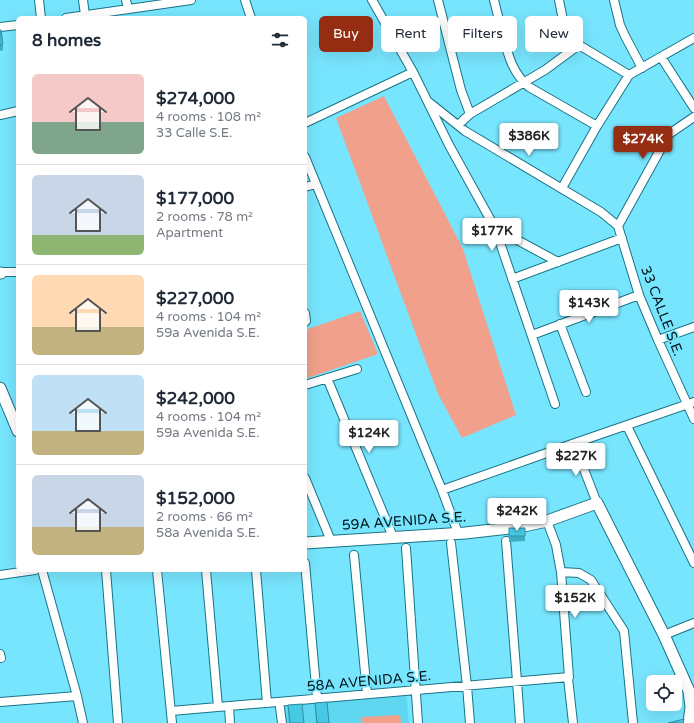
<!DOCTYPE html>
<html lang="en">
<head>
<meta charset="utf-8">
<style>
  :root { --surface:#fff; --page:#f2f2f3; --text:#1f2937; --muted:#747a83; --line:#e0e1e3; --accent:#952d13 }
  body { margin:0; font-family:"Varela Round",sans-serif; background:var(--page); color:var(--text); height:100vh; display:flex; flex-direction:column; font-size:15px; white-space:nowrap }
  * { box-sizing:border-box; margin:0 }
  p { font-size:13px; color:var(--muted) }
  .icon { flex:none; width:22px; height:22px; fill:none; stroke:currentColor; stroke-width:2; stroke-linecap:round; stroke-linejoin:round }
  .map { position:relative; flex:1; overflow:hidden }
  .drawer { position:absolute; left:16px; top:16px; width:291px; height:556px; display:flex; flex-direction:column; background:var(--surface); border-radius:6px; box-shadow:0 4px 16px #0002 }
  .drawer>* { flex:none }
  .guide { position:absolute; left:319px; top:16px; width:315px; height:36px; display:flex; gap:8px }
  .tools { position:absolute; left:646px; top:675px; display:grid; gap:8px }
  .tools a { display:grid; place-items:center; width:36px; height:36px; border-radius:6px; background:var(--surface); box-shadow:0 4px 16px #0002; font-size:20px }
  .price { position:absolute; translate:-50% -34px; padding:0 9px; border-radius:4px; background:#fff; color:#222; font-size:13px; line-height:26px; filter:drop-shadow(0 1px 2px #0008) }
  .price::after { content:''; position:absolute; left:50%; top:24px; width:12px; height:9px; margin-left:-6px; background:inherit; clip-path:polygon(0 0,100% 0,50% 100%) }
  .price.active { background:var(--accent); color:#fff }
  ul { padding:0; list-style:none }
  li { display:flex; align-items:center; gap:12px; height:100px; padding:0 16px }
  li+li { border-top:1px solid var(--line) }
  li span { display:grid; place-items:center; flex:none; width:112px; height:80px; border-radius:6px; color:#555 }
  li>.icon { margin-inline-start:auto }
  span .icon { width:48px; height:48px; fill:#fffc; stroke-width:1 }
  li b { font-size:17px }
  h2 { display:flex; justify-content:space-between; align-items:center; height:48px; padding:0 16px; font-size:17px }
  .tag { padding:0 14px; border-radius:6px; background:var(--surface); box-shadow:0 4px 16px #0002; font-size:14px; line-height:36px }
  .tag.active { background:var(--accent); color:#fff }
  .map>svg:first-child { display:block }
</style>
</head>
<body>
<div class="map">
<svg width="694" height="723" viewBox="0 0 694 723">
  <rect width="100%" height="100%" fill="#78e5fe"/>
  <path fill="#60d7f1" d="M 406,694 L 409,723 L 285,723 L 284,706 Z"/>
  <path fill="#f1a08b" d="M 384,96 L 463,249 L 516,415 L 462,438 L 438,394 L 336,118 Z
    M 360,311 L 378,354 L 305,379 L 305,330 Z
    M 400,715 L 401,723 L 361,723 L 361,717 Z"/>
  <g fill="none" stroke-linecap="round" stroke-linejoin="round">
    <defs>
      <path id="street" d="M 39,0 L 41,18
        M 83,0 L 85,15
        M 126,0 L 128,9
        M 245,0 L 251,18
        M 372,0 L 413,72 L 449,145 L 495,228 L 555,404
        M 438,0 L 461,90 L 470,114
        M 494,0 C 497,12 500,24 503,36 C 508,55 513,74 529,87 L 597,126
        M 559,0 L 564,25 L 569,34 L 579,45 L 629,75
        M 614,0 L 620,25 L 625,36 L 642,68
        M 66,18 L 191,0
        M 0,27 L 18,25
        M 661,57 L 694,108
        M 430,103 L 465,131 L 601,212 L 618,226
        M 0,115 L 18,111
        M 305,123 L 413,72
        M 458,125 L 470,114 L 545,70 L 579,45
        M 305,157 L 442,490 L 458,533
        M 305,187 L 316,184
        M 562,188 L 597,126 L 629,75 L 694,38
        M 618,226 L 639,295 L 658,340 L 694,419
        M 618,226 L 669,134 L 694,117
        M 495,228 L 558,262
        M 0,272 L 18,272
        M 512,279 L 622,238
        M 305,313 L 306,321 L 305,322
        M 560,324 L 586,392
        M 532,335 L 639,295
        M 658,340 L 694,327
        M 327,378 L 393,537
        M 305,385 L 357,369
        M 627,426 L 694,563
        M 572,444 L 578,454 L 597,503
        M 305,478 L 331,541
        M 442,490 L 572,444 L 694,402
        M 547,521 L 556,545 L 561,572 L 569,677 L 568,678 L 573,723
        M 506,541 L 517,681 L 520,723
        M 451,543 L 467,686 L 470,723
        M 406,548 L 418,723
        M 354,555 L 367,694
        M 305,563 L 317,698
        M 42,570 L 77,696 L 83,723
        M 106,570 L 118,723
        M 157,570 L 172,723
        M 206,570 L 218,707
        M 256,570 L 267,703
        M 561,572 L 579,573 L 591,580 L 624,631 L 633,723
        M 0,575 L 35,570
        M 664,635 L 694,623
        M 0,654 L 1,658
        M 0,702 L 77,696
        M 229,706 L 230,723
        M 280,708 L 282,723
        M 171,711 L 569,677"/>
      <path id="secondary" d="M 0,273 L 1,273
        M 0,388 L 18,431
        M 305,543 L 465,533 L 519,527 L 547,521 L 597,503 L 664,635 L 689,691 L 691,707 L 689,723"/>
    </defs>
    <use href="#street" stroke="#197486" stroke-width="10"/>
    <use href="#secondary" stroke="#197486" stroke-width="13"/>
    <use href="#street" stroke="#fff" stroke-width="8"/>
    <use href="#secondary" stroke="#fff" stroke-width="11"/>
  </g>
  <path fill="#3cadc4" d="M 0,30 L 3,44 L 3,50 L 0,51 Z
    M 509,528 L 525,528 L 525,541 L 509,542 Z
    M 315,703 L 329,723 L 316,723 Z
    M 288,705 L 304,723 L 289,723 Z"/>
  <path fill="#46c9e4" stroke="#318da0" d="M 0,30 L 1,30 L 3,44 L 0,45 Z
    M 509,528 L 525,528 L 525,536 L 509,536 Z
    M 327,702 L 329,723 L 317,723 L 315,703 Z
    M 302,704 L 304,723 L 290,723 L 288,705 Z
    M 684,719 L 683,723 L 668,723 Z"/>
  <g text-anchor="middle" dominant-baseline="central" stroke-width="3.5" stroke-linejoin="round" paint-order="stroke">
    <g font-size="14" fill="#00151a" stroke="#78e5fe">
      <text transform="translate(662 311) rotate(69)">33 CALLE S.E.</text>
      <text transform="translate(404 521) rotate(-4)">59A AVENIDA S.E.</text>
      <text transform="translate(369 681) rotate(-5)">58A AVENIDA S.E.</text>
    </g>
  </g>
</svg>
<div class="tools">
<a><svg class="icon" aria-label="locate" viewBox="0 0 24 24"><circle cx="12" cy="12" r="6"/><path d="M12 2v4M12 18v4M2 12h4M18 12h4"/></svg></a>
</div>
<b class="price" style="left:529px;top:157px">$386K</b>
<b class="price active" style="left:643px;top:160px">$274K</b>
<b class="price" style="left:492px;top:252px">$177K</b>
<b class="price" style="left:589px;top:324px">$143K</b>
<b class="price" style="left:369px;top:454px">$124K</b>
<b class="price" style="left:576px;top:477px">$227K</b>
<b class="price" style="left:517px;top:532px">$242K</b>
<b class="price" style="left:575px;top:619px">$152K</b>
<div class="guide">
<a class="tag active">Buy</a>
<a class="tag">Rent</a>
<a class="tag">Filters</a>
<a class="tag">New</a>
</div>
<section class="drawer">
<h2>8 homes<svg class="icon" aria-label="filters" viewBox="0 0 24 24"><path d="M4 7h16M4 17h16"/><circle cx="9" cy="7" r="2"/><circle cx="15" cy="17" r="2"/></svg></h2>
<ul>
<li><span style="background:linear-gradient(#f6c9c9 60%,#7fa58c 0)"><svg class="icon" aria-label="home" viewBox="0 0 24 24"><path d="M3 11l9-7 9 7M6 9v11h12V9"/></svg></span><div><b>$274,000</b><p>4 rooms · 108 m²</p><p>33 Calle S.E.</p></div></li>
<li><span style="background:linear-gradient(#c9d6e8 75%,#8fb573 0)"><svg class="icon" aria-label="home" viewBox="0 0 24 24"><path d="M3 11l9-7 9 7M6 9v11h12V9"/></svg></span><div><b>$177,000</b><p>2 rooms · 78 m²</p><p>Apartment</p></div></li>
<li><span style="background:linear-gradient(#ffd9b3 65%,#c2b280 0)"><svg class="icon" aria-label="home" viewBox="0 0 24 24"><path d="M3 11l9-7 9 7M6 9v11h12V9"/></svg></span><div><b>$227,000</b><p>4 rooms · 104 m²</p><p>59a Avenida S.E.</p></div></li>
<li><span style="background:linear-gradient(#bfe0f5 70%,#c2b280 0)"><svg class="icon" aria-label="home" viewBox="0 0 24 24"><path d="M3 11l9-7 9 7M6 9v11h12V9"/></svg></span><div><b>$242,000</b><p>4 rooms · 104 m²</p><p>59a Avenida S.E.</p></div></li>
<li><span style="background:linear-gradient(#c9d6e8 65%,#c2b280 0)"><svg class="icon" aria-label="home" viewBox="0 0 24 24"><path d="M3 11l9-7 9 7M6 9v11h12V9"/></svg></span><div><b>$152,000</b><p>2 rooms · 66 m²</p><p>58a Avenida S.E.</p></div></li>
</ul>
</section>
</div>
</body>
</html>
